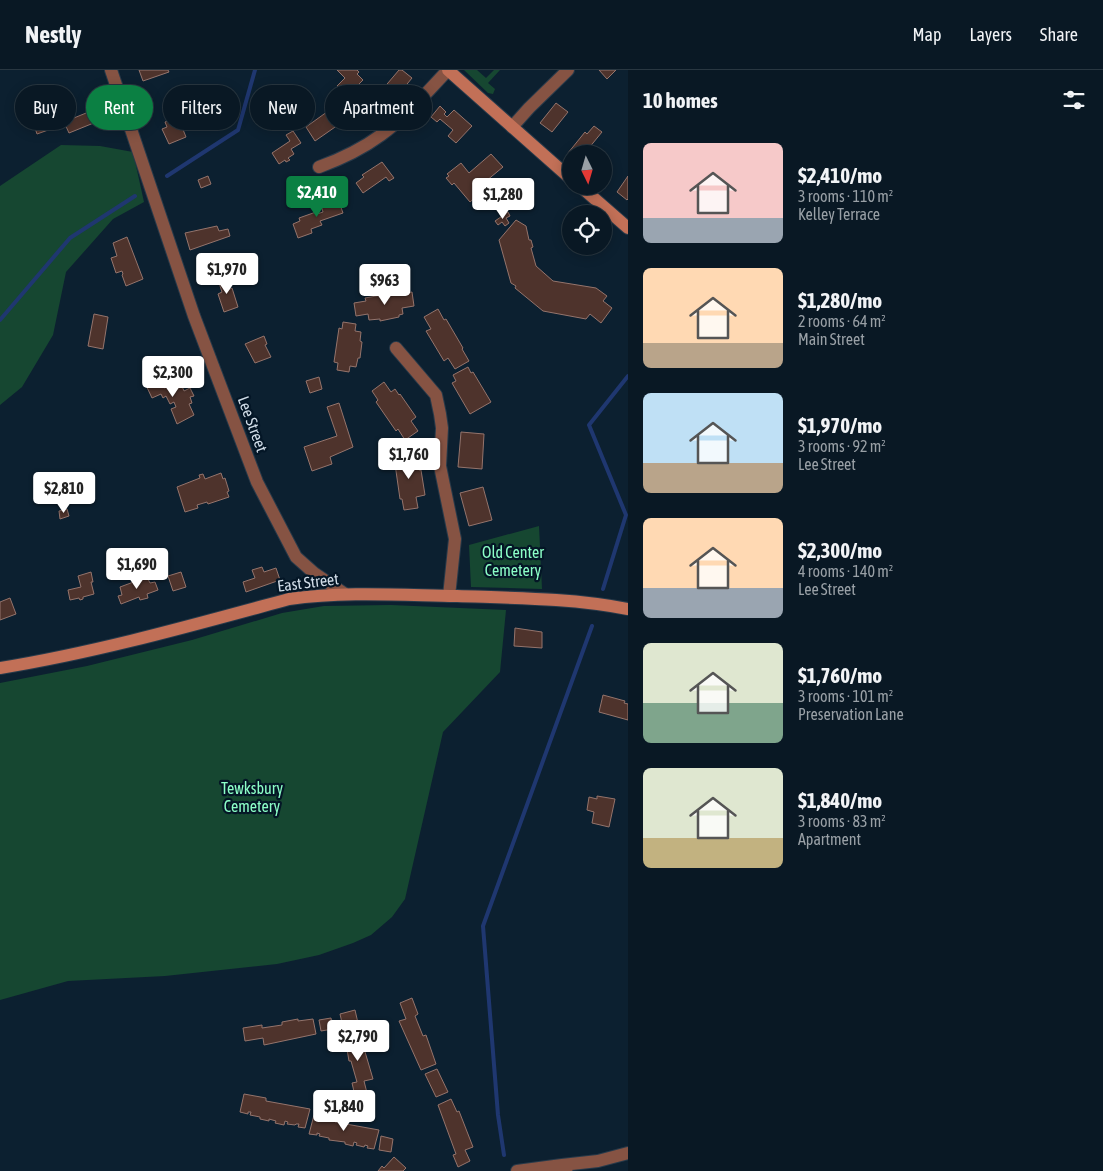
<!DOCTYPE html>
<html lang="en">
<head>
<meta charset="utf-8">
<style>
  :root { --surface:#091824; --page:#172531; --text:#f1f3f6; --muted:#99a0a6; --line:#293741; --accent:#0b8043 }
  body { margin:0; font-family:"Asap Condensed",sans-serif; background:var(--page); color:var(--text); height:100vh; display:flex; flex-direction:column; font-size:19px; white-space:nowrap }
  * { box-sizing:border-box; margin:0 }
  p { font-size:16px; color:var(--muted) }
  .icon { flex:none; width:28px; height:28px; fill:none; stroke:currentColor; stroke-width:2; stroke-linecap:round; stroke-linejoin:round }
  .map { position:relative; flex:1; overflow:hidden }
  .sheet { display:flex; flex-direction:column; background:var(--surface); width:475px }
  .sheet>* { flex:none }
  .guide { position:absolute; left:15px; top:15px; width:475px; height:45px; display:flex; gap:10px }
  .needle { width:32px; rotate:175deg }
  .buttons { position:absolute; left:562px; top:75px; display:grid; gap:10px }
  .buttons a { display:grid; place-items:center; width:50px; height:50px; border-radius:50%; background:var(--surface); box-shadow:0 2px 12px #0003,0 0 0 1px var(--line); font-size:25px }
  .price { position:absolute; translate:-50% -42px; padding:0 11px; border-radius:5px; background:#fff; color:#222; font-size:16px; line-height:32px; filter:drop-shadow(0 1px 2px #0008) }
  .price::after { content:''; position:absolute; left:50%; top:30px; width:15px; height:11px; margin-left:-8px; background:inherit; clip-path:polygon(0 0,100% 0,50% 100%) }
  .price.on { background:var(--accent); color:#fff }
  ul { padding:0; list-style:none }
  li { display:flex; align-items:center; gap:15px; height:125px; padding:0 15px }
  li span { display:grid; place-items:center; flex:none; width:140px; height:100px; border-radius:8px; color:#555 }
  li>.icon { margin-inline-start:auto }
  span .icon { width:60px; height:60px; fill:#fffc; stroke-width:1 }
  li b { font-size:21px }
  h2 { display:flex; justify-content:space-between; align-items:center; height:60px; padding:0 15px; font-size:21px }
  .pill { padding:0 18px; border-radius:22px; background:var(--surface); box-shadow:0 2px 12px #0003,0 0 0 1px var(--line); font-size:18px; line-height:45px }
  .pill.on { background:var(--accent); color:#fff }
  header { display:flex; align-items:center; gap:30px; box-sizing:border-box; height:70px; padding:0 25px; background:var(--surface); border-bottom:1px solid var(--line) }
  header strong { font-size:24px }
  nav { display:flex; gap:28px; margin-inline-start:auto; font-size:18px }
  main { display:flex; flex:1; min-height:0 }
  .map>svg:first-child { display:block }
</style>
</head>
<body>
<header>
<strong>Nestly</strong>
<nav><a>Map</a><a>Layers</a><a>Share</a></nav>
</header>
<main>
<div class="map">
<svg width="628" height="1101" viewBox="0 0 628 1101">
  <rect width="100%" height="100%" fill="#0c2030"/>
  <path fill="#164731" d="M 464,0 L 477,0 L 486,8 L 494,0 L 500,0 L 488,13 L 495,19 L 493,24 L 488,23 Z
    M 61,75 L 100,76 L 133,82 L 144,132 L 113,149 L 66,202 L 53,265 L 22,317 L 0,335 L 0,116 Z
    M 539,456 L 542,519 L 471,517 L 469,475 Z
    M 391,535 L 506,540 L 500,602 L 443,662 L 405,829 L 392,847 L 371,865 L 353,873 L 319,885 L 277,894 L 165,906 L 68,911 L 0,930 L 0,613 L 87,596 L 192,570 L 282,543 L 324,536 Z"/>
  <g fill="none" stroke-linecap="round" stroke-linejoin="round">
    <path stroke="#1f3770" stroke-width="4" d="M 167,106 L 238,60 L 255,0
      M 0,250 L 70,168 L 135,126
      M 603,519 L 626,445 L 589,355 L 628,306
      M 504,1085 L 498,1045 L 483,856 L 592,556"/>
  </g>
  <path fill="#4e332c" stroke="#94746c" d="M 139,0 L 168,0 L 169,2 L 143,11 Z
    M 337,0 L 357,0 L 359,2 L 357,4 L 363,10 L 347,26 L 337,16 L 345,8 Z
    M 399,0 L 402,0 L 412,8 L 394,30 L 382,20 Z
    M 599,0 L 616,0 L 607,9 Z
    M 193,28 L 195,31 L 200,29 L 204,38 L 187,46 L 181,34 Z
    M 556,33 L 568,42 L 552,62 L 540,53 Z
    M 338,34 L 346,44 L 336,52 L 338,55 L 315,71 L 306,57 Z
    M 440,36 L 446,42 L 444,44 L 447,47 L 454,40 L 472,56 L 456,73 L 448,66 L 453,60 L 440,49 L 437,52 L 431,47 Z
    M 96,39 L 101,50 L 69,63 L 64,52 Z
    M 173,49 L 176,54 L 180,52 L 186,67 L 169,74 L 162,59 L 167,57 L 165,52 Z
    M 48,51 L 51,59 L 37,64 L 34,55 Z
    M 594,56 L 602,62 L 584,84 L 571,84 L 571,86 L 568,83 L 585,62 L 587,64 Z
    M 293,61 L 301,73 L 291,79 L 294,84 L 288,88 L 290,90 L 286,92 L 285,90 L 279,94 L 272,83 L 290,71 L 286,65 Z
    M 491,84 L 503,97 L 480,116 L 484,120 L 470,132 L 454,113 L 452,115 L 446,108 L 449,106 L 447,104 L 461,93 L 469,103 Z
    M 382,92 L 394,108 L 389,111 L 386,107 L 363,123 L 356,113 L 364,107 L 362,105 Z
    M 208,106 L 211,114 L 201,118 L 198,110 Z
    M 628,106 L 628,129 L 627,130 L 617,122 Z
    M 338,129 L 343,143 L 320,151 L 322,155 L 311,159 L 312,163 L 298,168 L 293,154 L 300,151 L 299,148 L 316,142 L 317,144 L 323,142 L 321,135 L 330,130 L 330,131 Z
    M 508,142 L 510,146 L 506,148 L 509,153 L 505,156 L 502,152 L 498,155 L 495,151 Z
    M 516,150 L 526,156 L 529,170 L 531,170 L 533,177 L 531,178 L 536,196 L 553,211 L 596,218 L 607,226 L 603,231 L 612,238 L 601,253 L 590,244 L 586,249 L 543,241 L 515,218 L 516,216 L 511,213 L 499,170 Z
    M 217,156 L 219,161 L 228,159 L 230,166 L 190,180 L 185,163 Z
    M 127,167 L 143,209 L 126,216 L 122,205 L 123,204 L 122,201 L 116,203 L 111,188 L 117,186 L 113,173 Z
    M 229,206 L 232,213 L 226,215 L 228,220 L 232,218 L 238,237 L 224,242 L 218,224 L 222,222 L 218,210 Z
    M 399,222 L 400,224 L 412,222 L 414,236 L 402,238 L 403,244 L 399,245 L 399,247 L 380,251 L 380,249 L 369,250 L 368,244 L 356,246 L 354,233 L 366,231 L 365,228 Z
    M 438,239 L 444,250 L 446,249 L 463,278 L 462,279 L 469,291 L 455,299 L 448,288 L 444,291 L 426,261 L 431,259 L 424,247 Z
    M 94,244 L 108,247 L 103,279 L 88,276 Z
    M 343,252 L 356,254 L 355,261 L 361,262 L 360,271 L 362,272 L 360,288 L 358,288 L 356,297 L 350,296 L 349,302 L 337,300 L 338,293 L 334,292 L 339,258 L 342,259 Z
    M 264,266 L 267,274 L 265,275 L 271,287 L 255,293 L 245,274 Z
    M 468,297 L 471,303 L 473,302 L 491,332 L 470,344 L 452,313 L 456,311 L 453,305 Z
    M 159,305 L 164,318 L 172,315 L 173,317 L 181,314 L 184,321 L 190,318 L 194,326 L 190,327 L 192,333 L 189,334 L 194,345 L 177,354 L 171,339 L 176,337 L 174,332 L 170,334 L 166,326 L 163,328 L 161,324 L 152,328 L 144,311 Z
    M 319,307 L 322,319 L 310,323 L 306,311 Z
    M 384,312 L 391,322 L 395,319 L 399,325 L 400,324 L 416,347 L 411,351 L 418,361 L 405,370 L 398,359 L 396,361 L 376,332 L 378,330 L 372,321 Z
    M 339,333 L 353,377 L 330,387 L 332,394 L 312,401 L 304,377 L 337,366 L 327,337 Z
    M 461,362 L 484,364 L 482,399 L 458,397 Z
    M 410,379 L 412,391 L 417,390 L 419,400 L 421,400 L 425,425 L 416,427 L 418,438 L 404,440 L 402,429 L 400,429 L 395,394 L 398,393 L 396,381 Z
    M 221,403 L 223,409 L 225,408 L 229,421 L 227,422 L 229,427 L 208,434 L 207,432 L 197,435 L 198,438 L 185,442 L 177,417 L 200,408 L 199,405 L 203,404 L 205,409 Z
    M 483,417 L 492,450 L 469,456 L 460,423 Z
    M 67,439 L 69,446 L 60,449 L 59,441 Z
    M 262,497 L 264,502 L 276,498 L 280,510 L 246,522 L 243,512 L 255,508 L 252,500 Z
    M 91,502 L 93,512 L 91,512 L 94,524 L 83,527 L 83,529 L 80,530 L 79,528 L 70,530 L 68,520 L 81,517 L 78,506 Z
    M 181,502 L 186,517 L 173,521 L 168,506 Z
    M 147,507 L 150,513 L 155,512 L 158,520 L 147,524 L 148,528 L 140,530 L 139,527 L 121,534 L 118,526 L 122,525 L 120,517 Z
    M 10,528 L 16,544 L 0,550 L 0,532 Z
    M 515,558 L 542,562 L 542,578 L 514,576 Z
    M 603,625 L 625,631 L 624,633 L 628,634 L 628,650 L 599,642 Z
    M 597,726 L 615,729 L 609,757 L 592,753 L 594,742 L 587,740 L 589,727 L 597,729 Z
    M 412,928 L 418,944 L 415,946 L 423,966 L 426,965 L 436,994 L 421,1000 L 399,951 L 406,949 L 400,933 Z
    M 355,940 L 358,953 L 343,957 L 340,944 Z
    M 331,948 L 333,959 L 321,961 L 319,950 Z
    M 298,949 L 298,951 L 313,949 L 316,964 L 264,975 L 263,968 L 245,971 L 243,958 L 262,955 L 262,958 L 282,955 L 282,952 Z
    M 358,958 L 373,1009 L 364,1011 L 368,1027 L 356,1030 L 352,1013 L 357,1012 L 351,991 L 349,991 L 344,962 Z
    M 437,999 L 448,1022 L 436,1027 L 425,1004 Z
    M 244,1024 L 266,1028 L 266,1031 L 310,1039 L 305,1058 L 298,1057 L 299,1054 L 296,1054 L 295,1055 L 287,1054 L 288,1052 L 285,1051 L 284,1055 L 275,1053 L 276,1051 L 269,1049 L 269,1051 L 260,1049 L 260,1047 L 250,1045 L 251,1042 L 248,1042 L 248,1044 L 240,1042 Z
    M 451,1029 L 457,1042 L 459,1041 L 473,1077 L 465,1080 L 470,1091 L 458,1097 L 453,1085 L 456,1084 L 438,1035 Z
    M 314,1045 L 335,1050 L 335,1052 L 379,1060 L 374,1079 L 367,1078 L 368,1076 L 365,1075 L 364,1077 L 356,1075 L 357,1073 L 354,1072 L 353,1076 L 345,1074 L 345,1072 L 329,1070 L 329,1068 L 319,1066 L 320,1064 L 317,1063 L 317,1065 L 309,1064 Z
    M 381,1066 L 393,1069 L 391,1082 L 379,1080 Z
    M 394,1087 L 406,1098 L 403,1101 L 378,1101 L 382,1096 L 384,1098 Z"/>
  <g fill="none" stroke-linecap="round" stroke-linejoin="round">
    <defs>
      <path id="minor" d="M 111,0 L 194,246 L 257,412 L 296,487 L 314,503 L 345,524
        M 512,57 L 529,38 L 568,0
        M 319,97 C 341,89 362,79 381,65 C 406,47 427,22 448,0
        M 396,278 L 436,325 L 440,344 L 442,358 L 440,396 L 455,469 L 449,526
        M 562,1095 L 598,1091 L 628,1083
        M 517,1101 L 562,1095 L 567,1098"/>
      <path id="secondary" d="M 448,0 L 571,109
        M 580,116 L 628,158
        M 0,598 C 98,582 193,555 289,529 C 345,521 400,525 457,526 C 514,528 572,528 628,539"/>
    </defs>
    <use href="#minor" stroke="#283a4a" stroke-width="14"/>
    <use href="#secondary" stroke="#283a4a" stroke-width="14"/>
    <use href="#minor" stroke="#865343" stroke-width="12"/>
    <use href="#secondary" stroke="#c27057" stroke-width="12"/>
  </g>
  <g text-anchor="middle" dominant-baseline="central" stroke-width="4.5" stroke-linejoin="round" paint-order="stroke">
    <g font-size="16" fill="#d1dde8" stroke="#041626">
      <text transform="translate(253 354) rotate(70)">Lee Street</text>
      <text transform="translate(308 512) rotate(-7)">East Street</text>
    </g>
    <g font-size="16" fill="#8cffc7" stroke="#041626">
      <text x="513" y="482">Old Center<tspan x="513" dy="18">Cemetery</tspan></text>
      <text x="252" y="718">Tewksbury<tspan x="252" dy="18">Cemetery</tspan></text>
    </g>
  </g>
</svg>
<div class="buttons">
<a><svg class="needle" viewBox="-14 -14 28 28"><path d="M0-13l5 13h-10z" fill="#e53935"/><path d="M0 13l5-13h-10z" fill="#99a0a6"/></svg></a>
<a><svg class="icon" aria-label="locate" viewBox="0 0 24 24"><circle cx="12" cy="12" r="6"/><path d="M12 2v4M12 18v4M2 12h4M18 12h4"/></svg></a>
</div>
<b class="price on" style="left:317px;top:148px">$2,410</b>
<b class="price" style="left:503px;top:150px">$1,280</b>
<b class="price" style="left:227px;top:225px">$1,970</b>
<b class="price" style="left:385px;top:236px">$963</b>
<b class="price" style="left:173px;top:328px">$2,300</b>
<b class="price" style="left:409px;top:410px">$1,760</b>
<b class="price" style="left:64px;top:444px">$2,810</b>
<b class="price" style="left:137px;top:520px">$1,690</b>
<b class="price" style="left:358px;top:992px">$2,790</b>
<b class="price" style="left:344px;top:1062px">$1,840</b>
<div class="guide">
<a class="pill">Buy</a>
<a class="pill on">Rent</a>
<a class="pill">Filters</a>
<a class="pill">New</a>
<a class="pill">Apartment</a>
</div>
</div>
<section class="sheet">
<h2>10 homes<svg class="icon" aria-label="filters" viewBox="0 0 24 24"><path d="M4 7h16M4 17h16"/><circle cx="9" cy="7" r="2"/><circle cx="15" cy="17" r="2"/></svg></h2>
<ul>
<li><span style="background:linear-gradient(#f6c9c9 75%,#9aa5b1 0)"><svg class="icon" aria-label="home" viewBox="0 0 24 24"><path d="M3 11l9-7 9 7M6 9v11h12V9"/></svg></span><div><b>$2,410/mo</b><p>3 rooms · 110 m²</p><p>Kelley Terrace</p></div></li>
<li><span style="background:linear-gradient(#ffd9b3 75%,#b9a48a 0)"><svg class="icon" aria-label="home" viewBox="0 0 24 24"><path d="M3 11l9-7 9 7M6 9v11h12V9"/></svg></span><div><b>$1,280/mo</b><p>2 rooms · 64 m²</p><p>Main Street</p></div></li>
<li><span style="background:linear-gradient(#bfe0f5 70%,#b9a48a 0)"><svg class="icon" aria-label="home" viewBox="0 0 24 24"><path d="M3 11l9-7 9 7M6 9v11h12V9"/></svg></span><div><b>$1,970/mo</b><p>3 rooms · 92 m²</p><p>Lee Street</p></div></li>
<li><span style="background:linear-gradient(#ffd9b3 70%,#9aa5b1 0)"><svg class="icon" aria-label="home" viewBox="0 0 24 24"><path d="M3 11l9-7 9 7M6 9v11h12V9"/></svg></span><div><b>$2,300/mo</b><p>4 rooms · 140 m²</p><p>Lee Street</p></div></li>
<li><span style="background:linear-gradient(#dfe7d0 60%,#7fa58c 0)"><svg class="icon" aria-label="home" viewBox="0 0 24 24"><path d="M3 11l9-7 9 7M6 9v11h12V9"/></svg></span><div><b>$1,760/mo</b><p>3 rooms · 101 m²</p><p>Preservation Lane</p></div></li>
<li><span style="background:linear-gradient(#dfe7d0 70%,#c2b280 0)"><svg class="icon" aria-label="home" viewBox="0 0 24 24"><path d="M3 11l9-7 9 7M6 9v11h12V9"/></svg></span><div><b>$1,840/mo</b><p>3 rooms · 83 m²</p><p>Apartment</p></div></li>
</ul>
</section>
</main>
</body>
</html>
